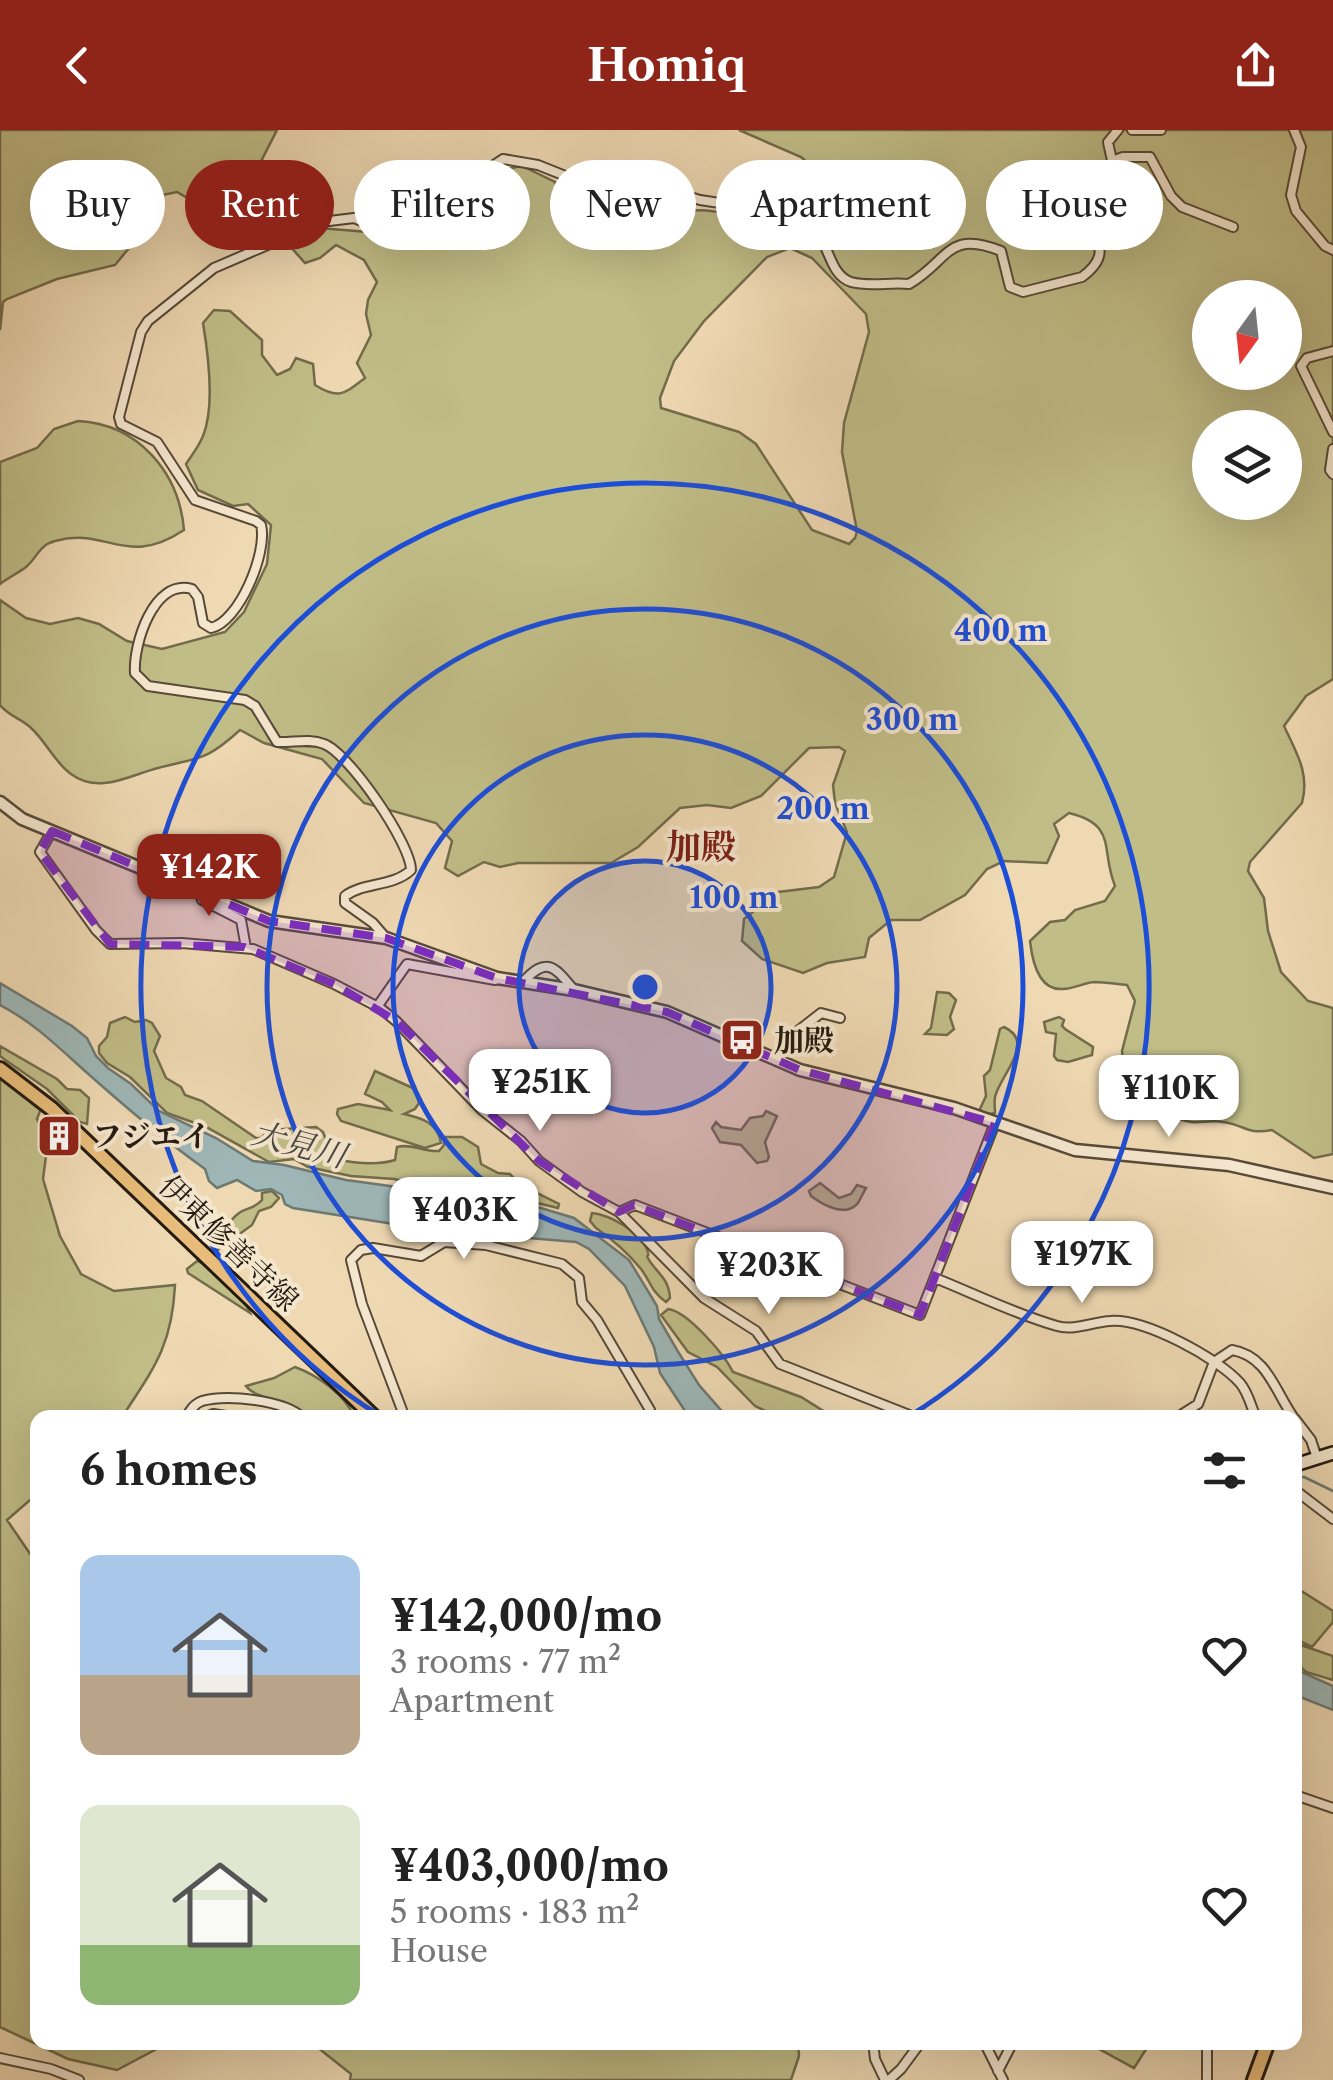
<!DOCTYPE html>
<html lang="en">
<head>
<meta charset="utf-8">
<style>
  :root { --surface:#fff; --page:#f6f6f6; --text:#222; --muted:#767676; --accent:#8f2418 }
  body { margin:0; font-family:"Libre Caslon Text","Noto Serif JP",serif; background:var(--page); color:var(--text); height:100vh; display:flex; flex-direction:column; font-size:38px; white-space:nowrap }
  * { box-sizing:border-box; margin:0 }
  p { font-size:32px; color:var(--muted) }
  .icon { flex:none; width:55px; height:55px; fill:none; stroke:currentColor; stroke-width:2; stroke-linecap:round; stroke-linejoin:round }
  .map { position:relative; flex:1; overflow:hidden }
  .drawer { position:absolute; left:30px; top:1280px; width:1272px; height:640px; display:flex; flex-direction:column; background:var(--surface); border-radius:20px; box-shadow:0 10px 40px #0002 }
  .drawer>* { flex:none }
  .hud { position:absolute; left:30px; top:30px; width:1275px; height:90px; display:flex; gap:20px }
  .needle { width:65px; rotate:195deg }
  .tools { position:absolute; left:1192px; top:150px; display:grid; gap:20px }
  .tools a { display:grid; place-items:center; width:110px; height:110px; border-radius:50%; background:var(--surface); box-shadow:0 10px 40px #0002; font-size:50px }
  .price { position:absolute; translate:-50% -85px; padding:0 22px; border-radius:20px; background:#fff; color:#222; font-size:32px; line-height:65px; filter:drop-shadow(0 2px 5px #0008) }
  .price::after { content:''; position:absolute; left:50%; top:60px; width:30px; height:22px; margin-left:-15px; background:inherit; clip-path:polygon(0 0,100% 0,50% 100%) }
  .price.current { background:var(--accent); color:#fff }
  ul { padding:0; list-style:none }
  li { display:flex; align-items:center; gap:30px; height:250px; padding:0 50px }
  li span { display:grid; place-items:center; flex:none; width:280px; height:200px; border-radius:20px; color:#555 }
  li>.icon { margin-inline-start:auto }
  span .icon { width:120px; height:120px; fill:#fffc; stroke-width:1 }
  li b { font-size:42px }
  h2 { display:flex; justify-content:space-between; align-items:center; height:120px; padding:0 50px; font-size:42px }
  .pill { padding:0 35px; border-radius:45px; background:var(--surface); box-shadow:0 10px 40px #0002; font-size:35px; line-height:90px }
  .pill.current { background:var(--accent); color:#fff }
  header { display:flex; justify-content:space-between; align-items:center; height:130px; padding:0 50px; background:var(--accent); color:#fff; font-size:45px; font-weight:700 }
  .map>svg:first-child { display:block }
</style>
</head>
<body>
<header><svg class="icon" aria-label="back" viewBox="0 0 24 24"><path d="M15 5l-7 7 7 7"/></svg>Homiq<svg class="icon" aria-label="share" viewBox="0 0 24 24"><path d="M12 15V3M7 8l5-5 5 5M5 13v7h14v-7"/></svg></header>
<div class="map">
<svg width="1333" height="1950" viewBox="0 0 1333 1950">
  <rect width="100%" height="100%" fill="#efd9b3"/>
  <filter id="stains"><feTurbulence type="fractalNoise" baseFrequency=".002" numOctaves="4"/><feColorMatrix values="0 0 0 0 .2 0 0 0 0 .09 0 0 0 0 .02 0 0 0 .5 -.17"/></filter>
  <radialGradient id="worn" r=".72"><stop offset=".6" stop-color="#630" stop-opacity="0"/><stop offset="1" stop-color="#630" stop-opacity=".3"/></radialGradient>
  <path fill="#c1bd87" stroke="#726c4c" stroke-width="2.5" fill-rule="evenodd" d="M 0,0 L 277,0 L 251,51 L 230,77 L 196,73 L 177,62 L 162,65 L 143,101 L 115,135 L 57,149 L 7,169 L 3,172 L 0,200 Z
    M 739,0 L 1333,0 L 1333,549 L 1306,566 L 1284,596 C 1296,622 1310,643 1302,673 L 1250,732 L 1248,741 L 1264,768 L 1268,801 L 1281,842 L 1308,871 L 1333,878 L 1333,1024 L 1314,1028 L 1272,1000 C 1247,1005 1245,995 1223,992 C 1207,989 1196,996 1180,989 L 1176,975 L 1179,946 L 1145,929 L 1128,932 L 1123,930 L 1122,921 L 1135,871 L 1127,855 C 1116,854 1105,852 1094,852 C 1084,853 1073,859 1063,859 C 1038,861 1032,829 1030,811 L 1050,792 L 1065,790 L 1075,780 L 1105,771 L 1115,756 C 1100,719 1118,695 1069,683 L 1054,694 L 1059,706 L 1047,733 L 1004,731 L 987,739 L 965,765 L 920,790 L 891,790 L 869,808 L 865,827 L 827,833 L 803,843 L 762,829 L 742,811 L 744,789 L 778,762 L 819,757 L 834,747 L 847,702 L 835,673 L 833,655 L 845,621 L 839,617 L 809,618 L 761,666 L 731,678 L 707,675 L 680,678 L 638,717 L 611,733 L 518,733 L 500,737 L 484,732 L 458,746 L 445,738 L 452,711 L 436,693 L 364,673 L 322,629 L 264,613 L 240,600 C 206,631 200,627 158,638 C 130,645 99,665 71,644 C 54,632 46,611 30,597 C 20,588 9,586 0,575 L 0,470 L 26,488 L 50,494 L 78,488 L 99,494 L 127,511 L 162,519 L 225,502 L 244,482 L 267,434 L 271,395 L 248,374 L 233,376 L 198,360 L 186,334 C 192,325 199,316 203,306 C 215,277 208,223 203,193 L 214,180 L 230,181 L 262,210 L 262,225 L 277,245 L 290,239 L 296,228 L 313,234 L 315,255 C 339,270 344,264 365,248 L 357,233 L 371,205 L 366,184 L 368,170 L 377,152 L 364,130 L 336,115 L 320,128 L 305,133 L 289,115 C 298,105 310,107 320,98 L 368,102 L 398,116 C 433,106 425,101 448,80 C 468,62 482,72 496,41 L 522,36 L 555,52 L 573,82 L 571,101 C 597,126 635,122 662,98 C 671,91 676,82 687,81 C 731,75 775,107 818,87 L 827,63 L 820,43 L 801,27 ZM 790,118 L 812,128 L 866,184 L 869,202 L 844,293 L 842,322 L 857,401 L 855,408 L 849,414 L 812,400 L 756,314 L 739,302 L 661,278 L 660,268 L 674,231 L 704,191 L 767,127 ZM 1210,168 L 1285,168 L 1285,242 L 1210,242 ZM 1210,298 L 1285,298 L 1285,372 L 1210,372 Z
    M 78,291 C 138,294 179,342 184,400 C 125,439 107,396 55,411 C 39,415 37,428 26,437 C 18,443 8,448 0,454 L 0,332 L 37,318 L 54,299 Z
    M 937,862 L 949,863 L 956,870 L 950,887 L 954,899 L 947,905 L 925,904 L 931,898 Z
    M 125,887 L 135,892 L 146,890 L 152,893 L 160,906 L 154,921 L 166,948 L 181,957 L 185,965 L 202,971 L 256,1008 L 261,1008 L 269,1000 L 316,997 L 323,1002 L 334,1029 C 354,1033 376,1036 395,1030 L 397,1017 C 411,1013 424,1022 439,1021 L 444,1015 L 444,1007 L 462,1007 L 478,1017 L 481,1034 L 498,1043 L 510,1044 L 519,1054 L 559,1074 L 558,1078 L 474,1058 L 437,1059 L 394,1049 L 351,1046 L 308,1037 L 294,1029 L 269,1032 L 206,997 L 167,983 L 130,947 L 107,933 L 99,923 L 99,916 L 107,907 L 110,893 Z
    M 1059,887 L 1064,890 L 1062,896 L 1065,899 L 1093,917 L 1092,925 L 1068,932 L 1057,930 L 1054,926 L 1056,904 L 1046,902 L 1044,892 Z
    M 1004,897 C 1037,912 1000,945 995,967 C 994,972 995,978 995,983 L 984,985 L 980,979 L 986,966 L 984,946 L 990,940 L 1000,899 Z
    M 0,916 L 57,949 L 67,959 L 80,960 L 89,968 L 87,994 L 80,992 L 47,959 L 4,929 L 0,926 Z
    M 375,941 L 415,959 L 419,973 L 415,979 L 404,984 C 422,988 438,993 441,1013 L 425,1018 L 341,991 L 337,984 L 338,979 L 358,974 L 390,980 L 382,972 L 365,964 Z
    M 0,946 L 42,976 L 37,989 L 48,1011 L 43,1049 L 60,1106 L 81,1144 L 114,1161 L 175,1155 C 172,1216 154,1238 122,1287 L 38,1288 L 37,1364 L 7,1390 L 37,1434 L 38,1912 L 168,1913 L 117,1940 L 68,1929 L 0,1897 Z
    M 766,981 L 777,986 L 765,1012 L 769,1027 L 767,1031 L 757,1033 L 741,1015 L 720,1012 L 712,998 L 716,992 L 721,997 L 741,1000 L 750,988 L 763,986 Z
    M 820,1053 L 839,1068 L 851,1064 L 857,1055 L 866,1058 C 863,1063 861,1068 858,1073 C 846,1088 823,1075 811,1066 L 809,1061 Z
    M 272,1061 L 279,1068 L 271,1077 L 259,1081 L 252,1095 L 216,1121 C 219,1108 228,1091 239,1083 C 248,1077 254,1079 262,1070 L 262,1063 Z
    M 592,1083 C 610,1085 638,1101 646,1117 C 653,1132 642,1120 651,1133 C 661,1146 669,1151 670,1168 L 666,1172 C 650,1160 651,1152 641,1139 C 628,1123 612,1109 596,1098 L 590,1091 Z
    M 197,1131 C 216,1136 244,1167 250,1183 L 188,1143 L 187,1139 Z
    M 668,1179 C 687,1181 724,1224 733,1242 L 801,1267 L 833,1287 L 778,1287 L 755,1276 L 717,1237 L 688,1222 L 661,1185 Z
    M 295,1237 C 317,1245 346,1265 354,1287 L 308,1287 C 287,1267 257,1271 246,1256 L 274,1248 Z
    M 1295,1457 L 1333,1481 L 1333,1492 L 1312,1517 L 1295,1509 Z
    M 1295,1513 L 1333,1526 L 1333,1550 L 1306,1542 L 1295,1532 Z
    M 798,1912 L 799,1926 L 791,1950 L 350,1950 L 351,1944 L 312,1913 Z
    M 1088,1913 L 1150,1913 L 1134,1938 Z"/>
  <path fill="#9eb7b7" stroke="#6d7974" stroke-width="2.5" d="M 0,853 L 72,896 L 87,908 L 96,926 L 108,938 L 131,954 L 159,981 L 216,1008 L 253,1031 L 284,1035 L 346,1050 L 531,1075 L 574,1088 L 629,1130 L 657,1176 L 659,1189 L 677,1220 L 699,1255 L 727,1287 L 689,1287 L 660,1243 L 654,1217 L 625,1156 L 589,1119 L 576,1112 L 425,1099 L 293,1078 L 285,1074 L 282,1065 L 271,1059 L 256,1061 L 237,1050 L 217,1058 L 209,1051 L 205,1039 C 163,1009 123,975 85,941 C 58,917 33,892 0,875 Z
    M 1295,1539 L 1333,1556 L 1333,1580 L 1295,1565 Z"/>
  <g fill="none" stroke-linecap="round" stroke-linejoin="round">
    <path stroke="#6d7974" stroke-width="2.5" d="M 1295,1348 L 1304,1347 L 1333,1361"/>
    <defs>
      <path id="minor" d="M 1132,0 L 1161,0
        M 1294,0 L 1301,17 L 1291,65 L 1296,81 L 1325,116 L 1333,120
        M 1112,31 L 1123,27 L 1150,27 L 1171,66 L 1182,77 L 1233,97
        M 1333,221 L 1307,228 L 1301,236 L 1333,302
        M 1333,319 L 1330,340 L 1333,344
        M 52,701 L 40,722 L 96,800 L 110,814 L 182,813 L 253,819 L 334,854 L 380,878 L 396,891 L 482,980 L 521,1011 L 539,1031 L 582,1062 L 619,1082 L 635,1075 L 920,1185 L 995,993
        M 200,764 L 202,770 L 241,790 L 246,818
        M 386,808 L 373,793 L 345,773 L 345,766 C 364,752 393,757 411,740 C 411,714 349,623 324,614 C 309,608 292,613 277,612 L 255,576 L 245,570 L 148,556 L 135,543 C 133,514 154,448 192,459 L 198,467 L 203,493 L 211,498 C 239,492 268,422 261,395 L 256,391 L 195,370 L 157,312 L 121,294 L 119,287 L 141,202 L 148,191 L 214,138 L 321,92 L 354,88 L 390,103 L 411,103 L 422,96 L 442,72 L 455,64 L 476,59 L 494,35 L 503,29 L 538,35 L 583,53 L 621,59 L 667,60 L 700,70 L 797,85 C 831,98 824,143 851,152 C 869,157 890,152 909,154 C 949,131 947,99 1001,121 L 1010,157 L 1023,162 L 1082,147 C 1121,118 1082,103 1090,83 C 1093,76 1102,71 1107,66 C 1120,52 1111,29 1108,12 L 1118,0
        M 523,852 C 547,826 554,836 574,860
        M 377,877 L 407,834 L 495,850
        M 773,929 L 785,911 L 821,883 L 840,888
        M 619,1082 L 704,1168 L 756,1201 L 780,1234 L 917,1288
        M 935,1148 C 975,1164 1015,1184 1057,1196 C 1074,1201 1093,1192 1110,1191 C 1144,1188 1218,1228 1240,1253 C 1248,1262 1251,1276 1256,1288
        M 186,1288 C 190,1280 194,1274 202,1271 C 227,1264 285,1270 303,1288
        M 204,1288 L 213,1284 L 239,1288
        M 405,1288 L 362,1174 L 351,1130 L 361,1120 L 373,1118 L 421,1126 L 444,1112 L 486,1115 L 562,1134 L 579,1148 L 582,1172 L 597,1190 L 650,1280 L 651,1288
        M 1176,1288 L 1198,1274 L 1214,1232 L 1232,1220 C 1268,1226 1275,1262 1294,1288
        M 1295,1289 L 1311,1310 L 1317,1328
        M 1295,1360 L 1333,1389
        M 1295,1665 L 1333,1678
        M 873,1912 L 875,1929 L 885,1950
        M 984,1912 L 1003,1950
        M 1207,1912 L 1207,1950
        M 0,1928 L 51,1939 L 79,1950
        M 998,1941 L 1013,1912
        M 889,1950 L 901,1939 L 921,1912"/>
      <path id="tertiary" d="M 0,672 L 22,689 L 269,791 L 386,808 L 497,848 L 574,860 L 667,882 L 800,940 L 954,978 L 1075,1020 L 1229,1035 L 1333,1058"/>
      <path id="secondary" d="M 1295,1335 L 1333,1323"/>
      <path id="primary" d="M 0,939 L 52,979 L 375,1288
        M 1254,1950 L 1268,1912"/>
    </defs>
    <use href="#minor" stroke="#574a39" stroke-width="12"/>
    <use href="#tertiary" stroke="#574a39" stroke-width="15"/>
    <use href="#secondary" stroke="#241b10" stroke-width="16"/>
    <use href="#primary" stroke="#241b10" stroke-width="18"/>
    <use href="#minor" stroke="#f5e6ce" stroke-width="8"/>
    <use href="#tertiary" stroke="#f5e6ce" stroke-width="10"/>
    <use href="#secondary" stroke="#f5e6ce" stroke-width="11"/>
    <use href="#primary" stroke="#e8bc7a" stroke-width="12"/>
  </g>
  <path fill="#7b2cbf" fill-opacity="0.2" stroke="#7b2cbf" stroke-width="8" stroke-dasharray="20 12" stroke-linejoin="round" d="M 52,701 L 269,791 L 386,808 L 497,848 L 667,882 L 800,940 L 995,993 L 920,1185 L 634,1075 L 619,1082 L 539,1031 L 396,891 L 334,854 L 244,817 L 110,814 L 40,722 Z"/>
  <circle cx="645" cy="857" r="126" fill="#1d4ed8" fill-opacity=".12"/>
  <g fill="none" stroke="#1d4ed8" stroke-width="5">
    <circle cx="645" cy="857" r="126"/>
    <circle cx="645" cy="857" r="252"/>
    <circle cx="645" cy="857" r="378"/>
    <path d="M382 1287A504 504 0 1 1 908 1287"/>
  </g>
  <defs>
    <symbol id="bus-square" viewBox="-11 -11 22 22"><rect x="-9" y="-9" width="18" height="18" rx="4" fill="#8f2418" stroke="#f5e6ce"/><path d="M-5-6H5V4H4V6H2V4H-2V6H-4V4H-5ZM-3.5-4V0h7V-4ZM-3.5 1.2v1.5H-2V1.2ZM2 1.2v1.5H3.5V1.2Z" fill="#fff"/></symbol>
    <symbol id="building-square" viewBox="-11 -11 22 22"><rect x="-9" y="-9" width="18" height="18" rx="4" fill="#8f2418" stroke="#f5e6ce"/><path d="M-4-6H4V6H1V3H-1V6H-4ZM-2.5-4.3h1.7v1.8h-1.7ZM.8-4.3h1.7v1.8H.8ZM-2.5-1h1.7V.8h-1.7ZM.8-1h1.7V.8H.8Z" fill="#fff"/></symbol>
  </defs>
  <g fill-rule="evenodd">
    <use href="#bus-square" x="717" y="885" width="50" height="50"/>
    <use href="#building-square" x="34" y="981" width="50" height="50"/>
  </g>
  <g text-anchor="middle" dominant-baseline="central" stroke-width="8" stroke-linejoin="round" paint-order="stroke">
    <g font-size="30" font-weight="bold" fill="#241b10" stroke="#f5e6ce" text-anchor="start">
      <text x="774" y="910">加殿</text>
      <text x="92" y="1006">フジエイ</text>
    </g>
    <g font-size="30" fill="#241b10" stroke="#f5e6ce">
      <text transform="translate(229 1113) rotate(44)">伊東修善寺線</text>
    </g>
    <g font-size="32" font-style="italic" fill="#494a42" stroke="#f5e6ce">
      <text transform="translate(299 1014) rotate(15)">大見川</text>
    </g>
    <g font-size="35" font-weight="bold" fill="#7a1f14" stroke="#f5e6ce">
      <text x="701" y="716">加殿</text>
    </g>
  </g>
  <circle cx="645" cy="857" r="15" fill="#1d4ed8" stroke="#f5e6ce" stroke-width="5"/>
  <g font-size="30" text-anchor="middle" font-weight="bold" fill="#1d4ed8" stroke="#f5e6ce" stroke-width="8" stroke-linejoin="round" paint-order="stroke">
    <text x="1001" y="511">400 m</text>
    <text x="912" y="600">300 m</text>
    <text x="823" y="689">200 m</text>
    <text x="734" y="778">100 m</text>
  </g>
  <rect width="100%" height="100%" filter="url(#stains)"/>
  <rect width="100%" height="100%" fill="url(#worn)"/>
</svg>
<div class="tools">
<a><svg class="needle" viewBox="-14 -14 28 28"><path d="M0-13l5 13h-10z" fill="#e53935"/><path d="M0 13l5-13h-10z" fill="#767676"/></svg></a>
<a><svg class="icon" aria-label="layers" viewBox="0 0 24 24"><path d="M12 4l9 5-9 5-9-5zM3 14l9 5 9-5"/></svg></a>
</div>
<b class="price current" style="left:209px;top:789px">¥142K</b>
<b class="price" style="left:540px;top:1004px">¥251K</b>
<b class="price" style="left:1169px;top:1010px">¥110K</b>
<b class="price" style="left:464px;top:1132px">¥403K</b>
<b class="price" style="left:1082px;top:1176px">¥197K</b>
<b class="price" style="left:769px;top:1187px">¥203K</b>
<div class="hud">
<a class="pill">Buy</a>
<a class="pill current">Rent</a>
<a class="pill">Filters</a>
<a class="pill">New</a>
<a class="pill">Apartment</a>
<a class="pill">House</a>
</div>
<section class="drawer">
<h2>6 homes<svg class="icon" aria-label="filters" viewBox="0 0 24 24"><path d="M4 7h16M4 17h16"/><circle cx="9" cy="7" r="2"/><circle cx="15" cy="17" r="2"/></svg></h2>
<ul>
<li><span style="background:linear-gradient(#a9c7e8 60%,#b9a48a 0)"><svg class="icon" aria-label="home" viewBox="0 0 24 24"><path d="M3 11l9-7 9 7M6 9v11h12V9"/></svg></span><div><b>¥142,000/mo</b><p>3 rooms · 77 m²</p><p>Apartment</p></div><svg class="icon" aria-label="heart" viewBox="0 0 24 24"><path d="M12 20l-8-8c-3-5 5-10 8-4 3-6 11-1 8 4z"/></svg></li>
<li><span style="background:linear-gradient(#dfe7d0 70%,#8fb573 0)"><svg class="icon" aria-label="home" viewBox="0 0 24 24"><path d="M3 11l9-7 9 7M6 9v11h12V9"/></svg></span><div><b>¥403,000/mo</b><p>5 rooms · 183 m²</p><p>House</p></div><svg class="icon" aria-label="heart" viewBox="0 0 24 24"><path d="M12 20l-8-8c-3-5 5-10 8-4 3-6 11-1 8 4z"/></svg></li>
</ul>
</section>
</div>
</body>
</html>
